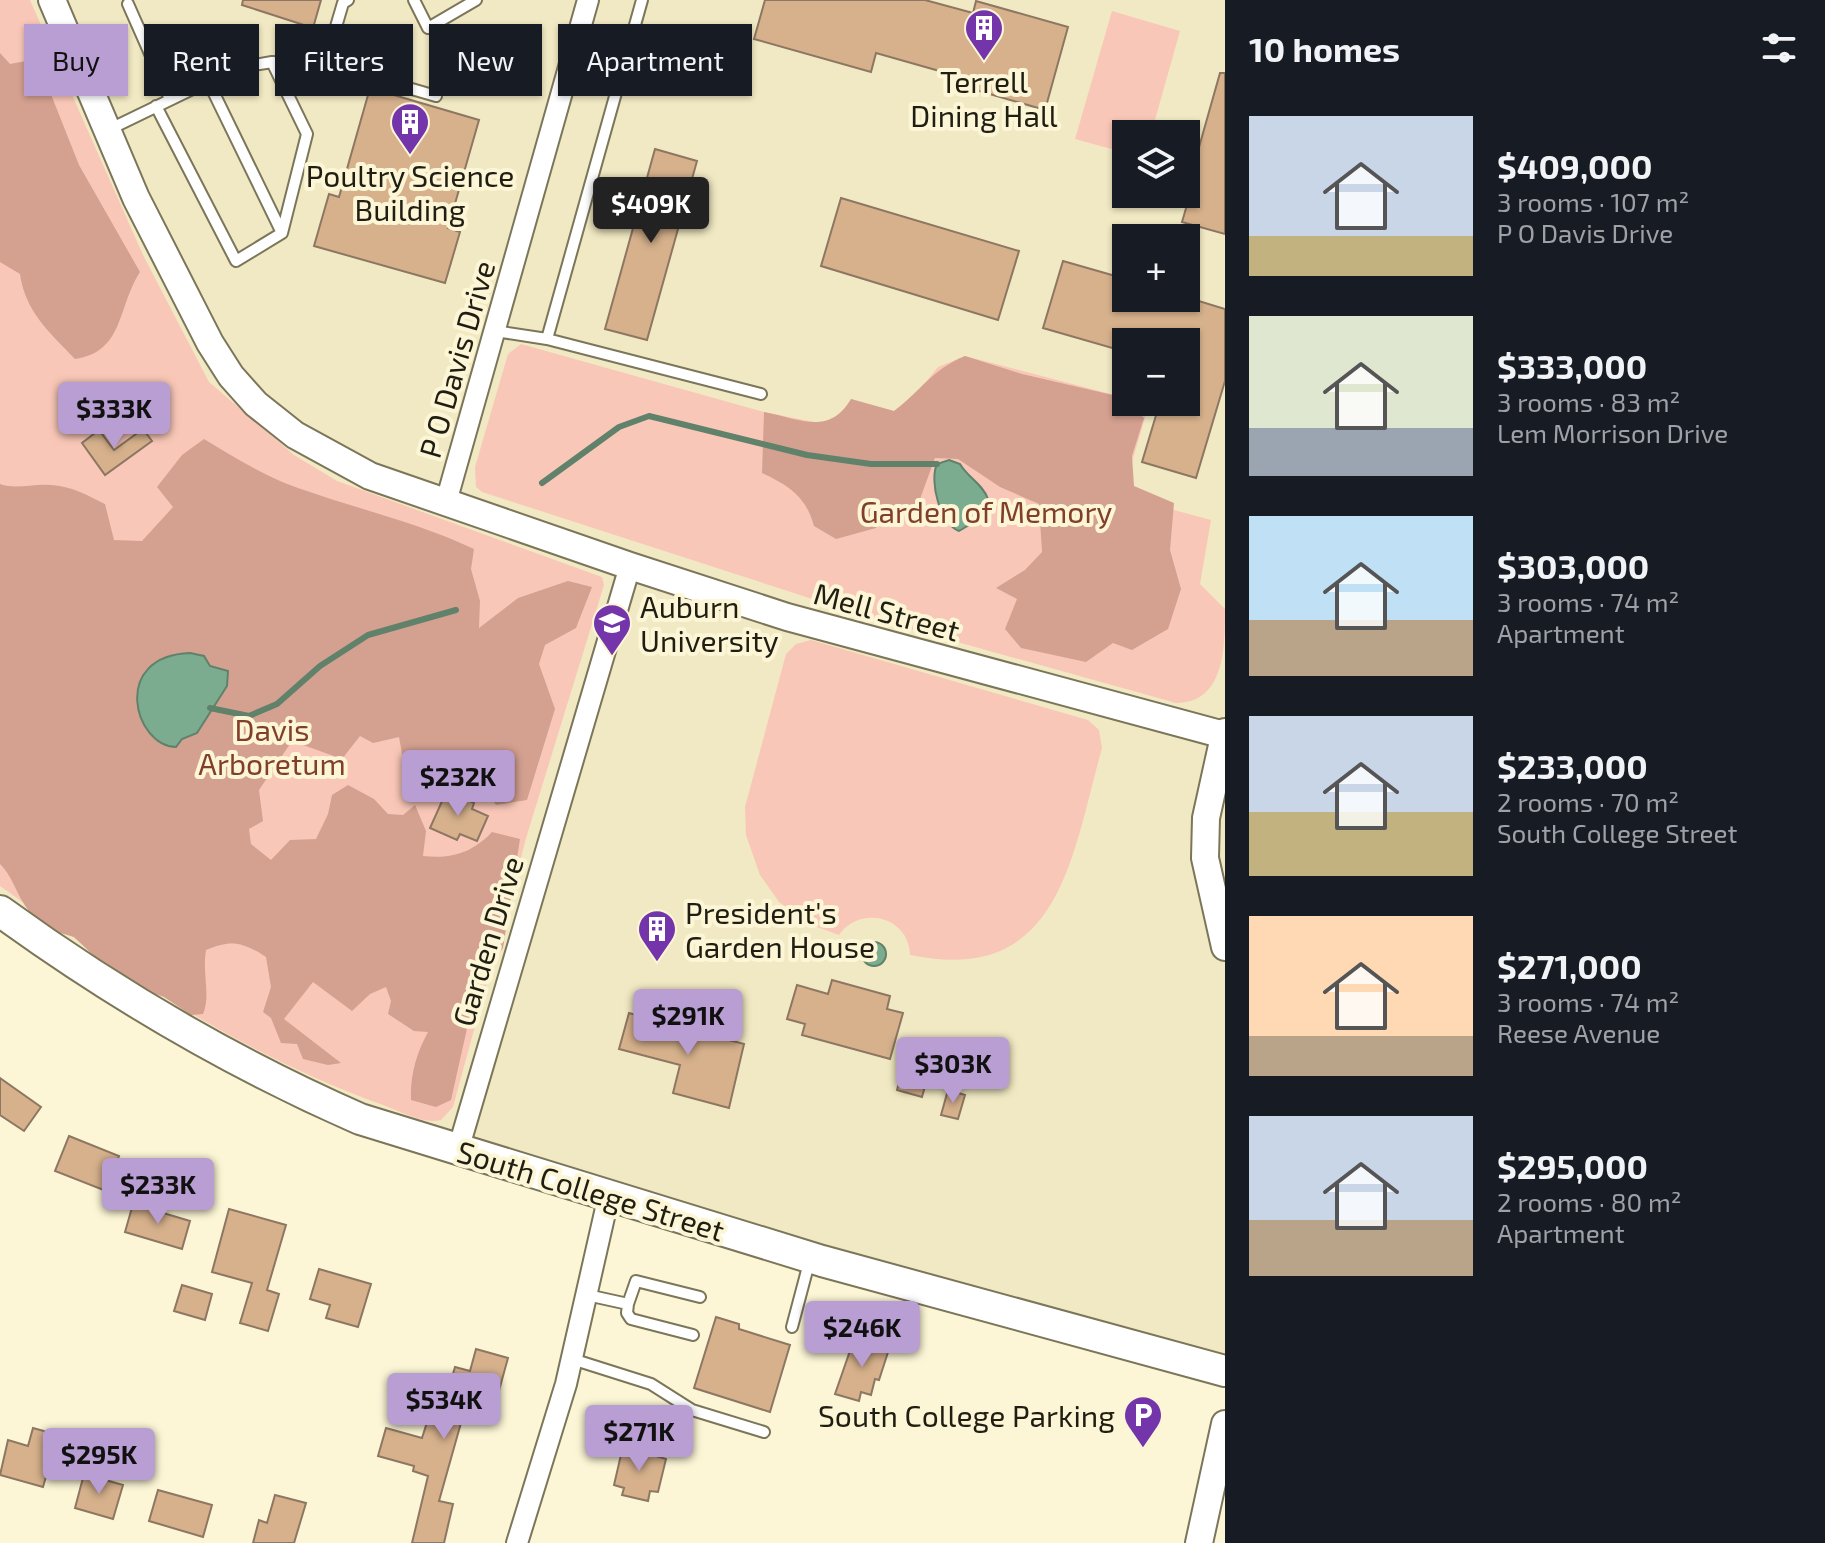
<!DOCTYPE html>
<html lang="en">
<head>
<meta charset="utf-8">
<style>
  :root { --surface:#171b24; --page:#242831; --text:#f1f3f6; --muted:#9ea1a6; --accent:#b99ed4 }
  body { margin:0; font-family:"Exo 2",sans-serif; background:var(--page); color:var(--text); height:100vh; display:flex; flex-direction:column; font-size:30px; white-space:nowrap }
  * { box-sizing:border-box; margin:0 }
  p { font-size:26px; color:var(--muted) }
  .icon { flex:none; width:44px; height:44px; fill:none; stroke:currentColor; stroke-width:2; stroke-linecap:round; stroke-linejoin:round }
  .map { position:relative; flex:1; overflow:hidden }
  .details { display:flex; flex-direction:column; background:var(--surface); width:600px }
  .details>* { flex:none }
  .banner { position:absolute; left:24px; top:24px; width:760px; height:72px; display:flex; gap:16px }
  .buttons { position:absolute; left:1112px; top:120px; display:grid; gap:16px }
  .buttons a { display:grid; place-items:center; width:88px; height:88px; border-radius:0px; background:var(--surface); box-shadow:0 2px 6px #0004; font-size:40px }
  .price { position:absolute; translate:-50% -68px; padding:0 18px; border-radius:8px; background:var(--accent); color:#111; font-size:26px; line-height:52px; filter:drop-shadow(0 2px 4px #0008) }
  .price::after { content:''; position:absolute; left:50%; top:48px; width:24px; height:18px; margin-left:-12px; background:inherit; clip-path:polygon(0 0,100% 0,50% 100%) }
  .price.current { background:#222; color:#fff }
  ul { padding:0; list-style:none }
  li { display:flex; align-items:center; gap:24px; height:200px; padding:0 24px }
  li span { display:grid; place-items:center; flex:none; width:224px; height:160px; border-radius:0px; color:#555 }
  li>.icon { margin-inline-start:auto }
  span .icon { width:96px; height:96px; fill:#fffc; stroke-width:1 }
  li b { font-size:34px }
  h2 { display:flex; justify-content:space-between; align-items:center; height:96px; padding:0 24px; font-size:34px }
  .chip { padding:0 28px; border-radius:0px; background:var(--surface); box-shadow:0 2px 6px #0004; font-size:28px; line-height:72px }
  .chip.current { background:var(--accent); color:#111 }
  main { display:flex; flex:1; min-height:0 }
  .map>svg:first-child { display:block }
</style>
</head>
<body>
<main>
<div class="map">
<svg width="1225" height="1543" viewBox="0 0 1225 1543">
  <rect width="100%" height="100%" fill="#fcf6d6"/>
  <path fill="#f1e9c3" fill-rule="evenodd" d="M 0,0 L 1225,0 L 1225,1370 L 360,1119 L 0,911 ZM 1126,134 L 1186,134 L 1186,194 L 1126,194 ZM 1126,238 L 1186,238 L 1186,298 L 1126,298 ZM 1126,342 L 1186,342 L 1186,402 L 1126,402 Z"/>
  <path fill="#f9c7b8" d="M 0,0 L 30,0 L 143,255 L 209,382 L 294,455 L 337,481 L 602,577 L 604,585 L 527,835 L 453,1107 L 441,1120 C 424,1125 400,1111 383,1105 C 239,1053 124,974 0,886 Z
    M 1112,11 L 1180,31 L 1151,134 L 1126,134 L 1126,153 L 1075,139 Z
    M 521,344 L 764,412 L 824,424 L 841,415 L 851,399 L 894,411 L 916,394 L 938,367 L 965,356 L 1126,398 L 1126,402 L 1149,404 L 1122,496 L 1211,520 L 1200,584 L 1225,609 C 1225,647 1225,703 1176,703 L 868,617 L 482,492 L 476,487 L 475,467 L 508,354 Z
    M 811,640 L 1088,720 L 1099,730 L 1102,748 C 1071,859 1060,986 910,955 C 909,916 860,905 839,935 L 809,924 L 779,902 L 760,875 L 746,835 L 745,807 L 786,654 L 796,644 Z"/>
  <path fill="#d4a090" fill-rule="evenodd" d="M 0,53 L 10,64 L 37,59 L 79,165 L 140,272 C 117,308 124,352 75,359 C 49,332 25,311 20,274 L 0,262 Z
    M 965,356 L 1022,374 L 1117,396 L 1144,418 L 1132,456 L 1134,486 L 1174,503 L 1170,550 L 1181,589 L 1168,629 L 1132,650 L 1113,643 L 1086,662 L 1021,648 L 1005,629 L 1017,599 L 996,588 L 1025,570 L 1042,552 L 1039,504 L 1000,487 L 958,459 L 935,458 L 916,510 L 891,512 L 876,528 L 836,539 L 814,526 C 806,497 790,486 762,473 L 764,412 C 800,419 829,436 851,399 L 894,411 C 923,389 930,371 965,356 Z
    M 204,439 C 234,457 264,476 298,488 C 357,509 417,522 474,549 L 471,569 L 480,601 L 479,628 L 518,598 L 568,581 L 592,587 L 576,628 L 545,645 L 539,664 L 555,709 L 527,800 L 496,805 L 478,778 L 434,775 L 402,754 L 399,737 L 373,743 L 360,736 L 342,759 L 292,741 L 259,790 L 263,821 L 249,829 L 251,844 L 271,860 L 290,840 L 316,839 L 328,814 L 332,795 L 348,785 L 374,799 L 388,814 L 403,815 L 415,805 L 426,831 L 423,856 C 452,859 472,853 492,832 L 520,839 L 503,948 L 477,984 L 451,1100 L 436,1107 L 411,1100 C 410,1076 416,1054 428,1032 L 414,1031 L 388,1014 L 391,1001 L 386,987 L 370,994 L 352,1011 L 313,982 L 284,1019 L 341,1063 L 328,1065 L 303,1059 L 297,1044 L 281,1043 L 271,1018 L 263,1012 L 271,987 L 266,957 C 243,942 231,939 206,950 C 202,975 211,995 203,1014 L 191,1015 L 164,997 L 90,971 L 93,955 L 74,937 L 37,926 C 35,914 29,913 24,904 C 15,890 12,876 0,864 L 0,484 C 17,490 33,483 51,485 C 71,486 87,495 105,504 L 114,540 L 142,541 L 173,507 L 157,487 L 182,455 ZM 210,666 L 228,671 C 227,693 201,731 182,739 Z"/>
  <path fill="#7cac90" stroke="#60816a" stroke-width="2" d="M 949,460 L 960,464 C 968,478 982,483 988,499 L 979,519 L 959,531 C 940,524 929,481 937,464 Z
    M 190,653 L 204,656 L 210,666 L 228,671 L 227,686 L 197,733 L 182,739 L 176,747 C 134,746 110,656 190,653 Z
    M862 954a12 12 0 1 1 24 0a12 12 0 1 1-24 0Z"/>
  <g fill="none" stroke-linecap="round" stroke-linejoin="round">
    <path stroke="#60816a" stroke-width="6" d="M 542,483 L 619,427 L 649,416 L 807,455 L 871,464 L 937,464
      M 210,708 L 249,716 L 277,704 L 320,666 L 368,635 L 456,610"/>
  </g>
  <path fill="#d6b18c" stroke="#8d7762" stroke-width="2" d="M 243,0 L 321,0 L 313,28 L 242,5 Z
    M 765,0 L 925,0 L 973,13 L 976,1 L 1068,27 L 1045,110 L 955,84 L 957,76 L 876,53 L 871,72 L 754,39 Z
    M 1220,73 L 1225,73 L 1225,234 L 1182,222 L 1196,174 L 1192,172 Z
    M 370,88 L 479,120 L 448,228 L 460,232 L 445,283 L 314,246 L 329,194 L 339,197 Z
    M 655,149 L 697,161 L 647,340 L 605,329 Z
    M 841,198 L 1019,251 L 998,320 L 821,266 Z
    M 1063,261 L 1126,279 L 1126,298 L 1189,298 L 1225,309 L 1225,381 L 1196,478 L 1142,462 L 1160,402 L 1186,402 L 1186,342 L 1126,342 L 1126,352 L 1043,328 Z
    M 143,429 L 152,441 L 105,475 L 82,443 L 99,430 L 114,450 Z
    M 447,790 L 474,803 L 472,809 L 488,816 L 477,841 L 460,834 L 457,840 L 430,828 Z
    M 832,980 L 890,996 L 887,1009 L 903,1013 L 890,1059 L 802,1035 L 805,1024 L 787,1019 L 797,985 L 828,994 Z
    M 629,1013 L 744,1044 L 729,1108 L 673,1093 L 680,1065 L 619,1049 Z
    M 904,1065 L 929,1072 L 922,1097 L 897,1090 Z
    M 0,1078 L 41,1107 L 24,1131 L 0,1115 Z
    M 948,1090 L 965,1095 L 958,1119 L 941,1115 Z
    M 69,1136 L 119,1156 L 106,1191 L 55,1171 Z
    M 133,1204 L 190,1221 L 182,1249 L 125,1232 Z
    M 229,1209 L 286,1225 L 267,1290 L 279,1294 L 268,1331 L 240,1323 L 252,1283 L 212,1272 Z
    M 319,1269 L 371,1284 L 358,1327 L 326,1318 L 330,1305 L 310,1299 Z
    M 182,1285 L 212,1294 L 205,1320 L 174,1311 Z
    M 716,1317 L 739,1324 L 739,1329 L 790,1345 L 770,1412 L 694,1388 Z
    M 858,1337 L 890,1346 L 879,1380 L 875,1379 L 871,1395 L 861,1392 L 859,1401 L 835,1394 L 851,1348 L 855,1349 Z
    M 476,1349 L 508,1358 L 495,1405 L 468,1398 L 439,1501 L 453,1504 L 444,1543 L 412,1543 L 428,1476 L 413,1471 L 414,1466 L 378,1456 L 386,1428 L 422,1438 L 429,1416 L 440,1419 L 455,1367 L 470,1371 Z
    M 33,1428 L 58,1435 L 43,1487 L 0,1475 L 8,1440 L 28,1446 Z
    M 623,1446 L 666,1459 L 658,1492 L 650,1491 L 648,1501 L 622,1495 L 624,1488 L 614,1485 Z
    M 84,1474 L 123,1485 L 113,1519 L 75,1508 Z
    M 158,1490 L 212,1505 L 203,1537 L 149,1521 Z
    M 275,1495 L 306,1503 L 294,1543 L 253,1543 L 259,1520 L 267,1523 Z"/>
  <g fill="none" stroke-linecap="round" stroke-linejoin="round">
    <defs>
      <path id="lane" d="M 414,0 L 428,28 L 476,0
        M 128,4 L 170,99
        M 325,64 L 436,96
        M 208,81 L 282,233
        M 156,106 L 236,261 L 282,233 L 307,134 L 272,62
        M 110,129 L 236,68 L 272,62 L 325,64 L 343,3 L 348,0
        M 495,331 L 547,339 L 761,394
        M 547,339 L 642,0
        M 587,1295 L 628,1304 L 627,1313 L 631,1319 L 693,1335
        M 628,1304 L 636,1281 L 700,1297
        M 792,1327 L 810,1259
        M 572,1359 L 651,1384 L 692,1410 L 764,1432"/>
      <path id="street" d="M 446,502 L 588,0
        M 458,1150 L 630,566
        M 517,1543 L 566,1384 L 609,1195"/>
      <path id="secondary" d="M 52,0 L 136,198 L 210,343 L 231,376 L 256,404 L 295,435 L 370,476 L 630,566 L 787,617 L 1224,735
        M 1225,732 L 1206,818 L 1205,858 L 1225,947
        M 1199,1543 L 1225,1424"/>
      <path id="primary" d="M 0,911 C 113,993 232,1063 360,1119 L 822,1261 L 1225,1371"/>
    </defs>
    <use href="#lane" stroke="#7b765a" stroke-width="14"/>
    <use href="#street" stroke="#7b765a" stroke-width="24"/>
    <use href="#secondary" stroke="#7b765a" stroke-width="30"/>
    <use href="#primary" stroke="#7b765a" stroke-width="34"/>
    <use href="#lane" stroke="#fff" stroke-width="10"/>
    <use href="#street" stroke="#fff" stroke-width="20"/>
    <use href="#secondary" stroke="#fff" stroke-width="26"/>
    <use href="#primary" stroke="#fff" stroke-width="30"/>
  </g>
  <defs>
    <symbol id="building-pin" viewBox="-11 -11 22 30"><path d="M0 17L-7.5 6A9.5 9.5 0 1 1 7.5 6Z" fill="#7535aa" stroke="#fcf6d6"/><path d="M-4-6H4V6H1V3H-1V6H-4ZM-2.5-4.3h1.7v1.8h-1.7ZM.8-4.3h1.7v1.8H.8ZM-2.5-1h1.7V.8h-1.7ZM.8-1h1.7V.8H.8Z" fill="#fff"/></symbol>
    <symbol id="university-pin" viewBox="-11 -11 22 30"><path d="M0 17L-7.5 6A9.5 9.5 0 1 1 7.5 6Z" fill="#7535aa" stroke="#fcf6d6"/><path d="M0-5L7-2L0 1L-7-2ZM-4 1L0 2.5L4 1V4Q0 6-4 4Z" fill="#fff"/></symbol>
    <symbol id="parking-pin" viewBox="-11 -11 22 30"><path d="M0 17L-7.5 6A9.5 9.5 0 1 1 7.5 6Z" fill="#7535aa" stroke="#fcf6d6"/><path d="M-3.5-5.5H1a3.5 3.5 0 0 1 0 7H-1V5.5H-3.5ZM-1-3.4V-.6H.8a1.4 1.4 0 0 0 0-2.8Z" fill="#fff"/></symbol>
  </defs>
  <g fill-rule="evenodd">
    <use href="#building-pin" x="962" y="6" width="44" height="60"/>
    <use href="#building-pin" x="388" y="100" width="44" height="60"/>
    <use href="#university-pin" x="590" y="601" width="44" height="60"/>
    <use href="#building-pin" x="635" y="907" width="44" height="60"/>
    <use href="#parking-pin" x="1121" y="1393" width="44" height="60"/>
  </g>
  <g text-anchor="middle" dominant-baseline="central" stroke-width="8" stroke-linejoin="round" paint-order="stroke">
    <g font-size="30" fill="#201e12" stroke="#fcf6d6">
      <text x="984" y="81">Terrell<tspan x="984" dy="34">Dining Hall</tspan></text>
      <text x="410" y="175">Poultry Science<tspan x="410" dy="34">Building</tspan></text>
      <text x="640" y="606" text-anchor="start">Auburn<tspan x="640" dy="34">University</tspan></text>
      <text x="685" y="912" text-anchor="start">President's<tspan x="685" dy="34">Garden House</tspan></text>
      <text x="1115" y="1415" text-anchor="end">South College Parking</text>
    </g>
    <g font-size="30" fill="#201e12" stroke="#fcf6d6">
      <text transform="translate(456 359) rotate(-74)">P O Davis Drive</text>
      <text transform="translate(887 611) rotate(15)">Mell Street</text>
      <text transform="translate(487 941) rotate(-73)">Garden Drive</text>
      <text transform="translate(591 1190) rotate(17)">South College Street</text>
    </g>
    <g font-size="30" fill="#813f2b" stroke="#fcf6d6">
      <text x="986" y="511">Garden of Memory</text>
      <text x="272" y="729">Davis<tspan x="272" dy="34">Arboretum</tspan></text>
    </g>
  </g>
</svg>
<div class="buttons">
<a><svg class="icon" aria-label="layers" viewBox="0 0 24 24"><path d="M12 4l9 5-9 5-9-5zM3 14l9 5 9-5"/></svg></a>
<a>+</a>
<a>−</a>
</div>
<b class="price current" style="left:651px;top:245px">$409K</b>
<b class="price" style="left:114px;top:450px">$333K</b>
<b class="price" style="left:458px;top:818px">$232K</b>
<b class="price" style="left:688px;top:1057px">$291K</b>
<b class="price" style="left:953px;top:1105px">$303K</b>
<b class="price" style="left:158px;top:1226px">$233K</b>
<b class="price" style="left:862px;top:1369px">$246K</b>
<b class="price" style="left:444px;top:1441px">$534K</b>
<b class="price" style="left:639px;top:1473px">$271K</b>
<b class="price" style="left:99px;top:1496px">$295K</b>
<div class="banner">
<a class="chip current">Buy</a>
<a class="chip">Rent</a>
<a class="chip">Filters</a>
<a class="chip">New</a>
<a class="chip">Apartment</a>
</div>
</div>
<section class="details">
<h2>10 homes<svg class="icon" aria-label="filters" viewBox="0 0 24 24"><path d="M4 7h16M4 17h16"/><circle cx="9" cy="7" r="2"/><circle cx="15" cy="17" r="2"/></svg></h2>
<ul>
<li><span style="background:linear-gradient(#c9d6e8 75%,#c2b280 0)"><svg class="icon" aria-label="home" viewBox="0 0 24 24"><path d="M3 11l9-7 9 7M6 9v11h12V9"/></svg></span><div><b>$409,000</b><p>3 rooms · 107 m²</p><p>P O Davis Drive</p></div></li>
<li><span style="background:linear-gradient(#dfe7d0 70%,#9aa5b1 0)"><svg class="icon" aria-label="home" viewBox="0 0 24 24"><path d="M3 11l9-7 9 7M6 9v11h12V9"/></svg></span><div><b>$333,000</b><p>3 rooms · 83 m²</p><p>Lem Morrison Drive</p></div></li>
<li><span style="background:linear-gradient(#bfe0f5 65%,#b9a48a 0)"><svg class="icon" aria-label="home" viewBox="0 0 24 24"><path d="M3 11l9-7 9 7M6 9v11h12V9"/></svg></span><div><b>$303,000</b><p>3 rooms · 74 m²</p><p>Apartment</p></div></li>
<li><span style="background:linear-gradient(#c9d6e8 60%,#c2b280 0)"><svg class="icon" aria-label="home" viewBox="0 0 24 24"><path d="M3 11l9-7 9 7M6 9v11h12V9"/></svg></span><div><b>$233,000</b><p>2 rooms · 70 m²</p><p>South College Street</p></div></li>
<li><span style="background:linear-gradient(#ffd9b3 75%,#b9a48a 0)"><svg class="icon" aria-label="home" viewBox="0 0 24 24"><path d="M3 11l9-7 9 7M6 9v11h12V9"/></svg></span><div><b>$271,000</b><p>3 rooms · 74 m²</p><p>Reese Avenue</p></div></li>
<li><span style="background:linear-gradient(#c9d6e8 65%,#b9a48a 0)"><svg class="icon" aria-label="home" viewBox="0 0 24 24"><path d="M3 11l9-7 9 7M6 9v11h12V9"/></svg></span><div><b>$295,000</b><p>2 rooms · 80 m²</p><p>Apartment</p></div></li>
</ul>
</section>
</main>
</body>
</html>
